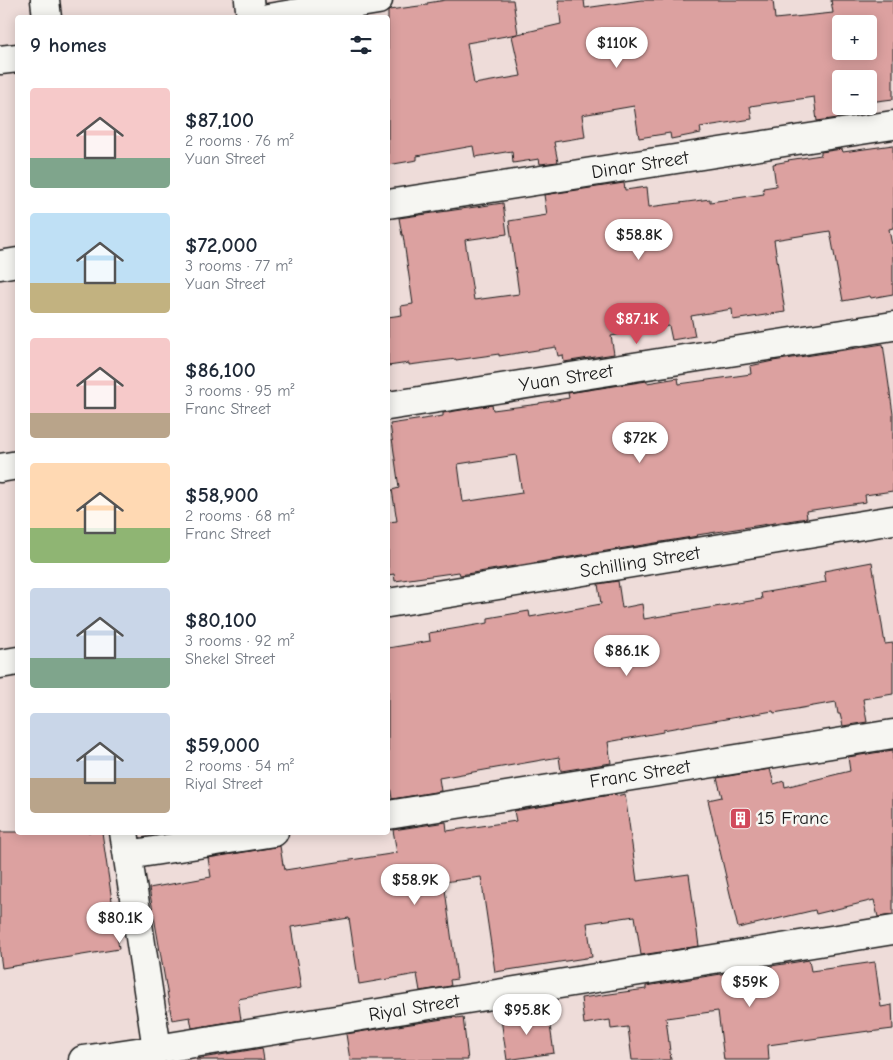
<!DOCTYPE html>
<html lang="en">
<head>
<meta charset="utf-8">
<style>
  :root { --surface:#fff; --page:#f6f6f7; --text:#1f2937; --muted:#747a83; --accent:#d1495b }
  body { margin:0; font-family:"Comic Neue",sans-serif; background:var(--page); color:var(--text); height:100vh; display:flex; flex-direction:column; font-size:19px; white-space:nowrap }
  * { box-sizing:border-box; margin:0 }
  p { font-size:16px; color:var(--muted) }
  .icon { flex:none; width:28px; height:28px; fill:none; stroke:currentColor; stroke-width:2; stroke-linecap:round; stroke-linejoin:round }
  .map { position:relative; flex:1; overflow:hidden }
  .drawer { position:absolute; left:15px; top:15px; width:375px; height:820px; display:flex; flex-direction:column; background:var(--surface); border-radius:5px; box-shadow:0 2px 12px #0003 }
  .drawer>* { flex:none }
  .controls { position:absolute; left:832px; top:15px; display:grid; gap:10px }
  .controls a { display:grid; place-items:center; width:45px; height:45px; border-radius:5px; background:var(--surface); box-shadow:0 2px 12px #0003; font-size:25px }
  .price { position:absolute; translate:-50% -42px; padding:0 11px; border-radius:18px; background:#fff; color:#222; font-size:16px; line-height:32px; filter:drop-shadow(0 1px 2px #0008) }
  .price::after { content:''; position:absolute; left:50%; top:30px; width:15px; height:11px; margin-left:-8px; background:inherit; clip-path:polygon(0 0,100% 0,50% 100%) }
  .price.current { background:var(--accent); color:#fff }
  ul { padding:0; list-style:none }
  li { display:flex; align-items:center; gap:15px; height:125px; padding:0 15px }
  li span { display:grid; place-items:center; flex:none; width:140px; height:100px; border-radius:5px; color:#555 }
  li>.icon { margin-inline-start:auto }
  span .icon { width:60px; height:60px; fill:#fffc; stroke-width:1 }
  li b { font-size:21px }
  h2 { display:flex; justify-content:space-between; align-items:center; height:60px; padding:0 15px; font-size:21px }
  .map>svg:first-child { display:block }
</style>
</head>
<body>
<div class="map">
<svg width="893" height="1060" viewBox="0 0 893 1060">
  <rect width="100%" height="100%" fill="#eedcd9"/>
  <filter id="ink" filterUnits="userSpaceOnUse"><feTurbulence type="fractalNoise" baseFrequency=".02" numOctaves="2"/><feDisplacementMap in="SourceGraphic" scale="10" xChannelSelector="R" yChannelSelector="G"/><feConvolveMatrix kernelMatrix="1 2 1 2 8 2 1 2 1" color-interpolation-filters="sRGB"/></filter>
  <g filter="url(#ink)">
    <path fill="#dca1a0" stroke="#1c1c1c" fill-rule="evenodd" d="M 446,0 L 513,0 L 518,34 L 561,24 L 558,0 L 584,0 L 585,8 L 641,0 L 773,0 L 775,19 L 833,13 L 831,0 L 893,0 L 893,99 L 869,102 L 869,79 L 841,79 L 841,106 L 868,107 L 837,111 L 838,118 L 817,121 L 814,97 L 750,106 L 752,119 L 700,127 L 701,133 L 671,139 L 670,133 L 639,138 L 634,106 L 582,115 L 585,137 L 554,142 L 558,162 L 540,164 L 539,159 L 513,163 L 512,151 L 475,157 L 473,146 L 417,156 L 417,160 L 388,165 L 388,12 L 389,10 L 427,5 L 427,3 ZM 841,24 L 869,24 L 869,51 L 841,51 ZM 517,34 L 512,36 L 521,76 L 474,84 L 467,43 Z
      M 893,145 L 893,228 L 889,229 L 893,251 L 893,294 L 871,298 L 870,296 L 843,301 L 830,231 L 774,240 L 785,312 L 733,320 L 732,309 L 691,316 L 695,336 L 672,340 L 669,326 L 611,336 L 614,354 L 564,362 L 563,355 L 558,356 L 556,347 L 499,356 L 499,354 L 456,360 L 456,359 L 409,365 L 409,363 L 388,366 L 388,317 L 402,315 L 401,306 L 413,304 L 403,235 L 402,235 L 399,218 L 503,203 L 507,234 L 465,240 L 474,300 L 519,294 L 509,221 L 547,215 L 544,195 L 624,183 L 625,190 L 647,187 L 649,207 L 710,199 L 710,202 L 764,194 L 763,188 L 776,186 L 773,164 L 789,161 L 788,160 L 821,155 L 821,152 L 842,149 L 843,152 Z
      M 883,344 L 893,414 L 893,491 L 865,495 L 866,502 L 806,511 L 807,518 L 697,535 L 698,536 L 460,575 L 459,572 L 395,581 L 394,574 L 388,575 L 388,522 L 397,521 L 392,490 L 399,488 L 390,424 L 443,416 L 443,413 L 492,405 L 493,410 L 539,404 L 539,403 L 569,398 L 568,393 L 647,381 L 647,383 L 678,378 L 679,384 L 751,374 L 750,366 L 773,361 ZM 516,455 L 522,493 L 463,502 L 458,464 Z
      M 872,562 L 885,644 L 893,643 L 893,694 L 863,699 L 867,722 L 843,726 L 840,714 L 838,714 L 836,702 L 774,713 L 773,711 L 696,724 L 663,730 L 663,732 L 608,742 L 611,763 L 561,771 L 559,757 L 439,778 L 441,791 L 392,799 L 388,772 L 388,648 L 430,641 L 429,633 L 488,623 L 488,618 L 529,611 L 530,617 L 601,604 L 598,584 L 618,581 L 622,608 L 642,604 L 644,619 L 762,599 L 761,593 L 826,582 L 824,571 Z
      M 893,750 L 893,915 L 878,917 L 874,900 L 816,914 L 815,910 L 738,928 L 708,800 L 722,797 L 717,778 L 770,769 L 774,784 L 784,781 L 785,787 L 850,771 L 848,757 Z
      M 616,794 L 616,796 L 625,794 L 637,881 L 689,874 L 699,946 L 641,955 L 635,916 L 587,923 L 592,957 L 495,972 L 481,877 L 444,882 L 457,979 L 450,980 L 451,986 L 420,991 L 417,974 L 359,984 L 349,918 L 291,927 L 301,988 L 238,999 L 241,1020 L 192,1028 L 190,1017 L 172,1020 L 149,888 L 211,877 L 208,858 L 276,847 L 280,846 L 283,865 L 284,865 L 285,870 L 397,853 L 393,830 L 446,822 L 447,831 L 516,821 L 514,811 Z
      M 0,832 L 102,832 L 119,949 L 2,968 L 0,953 Z
      M 809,960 L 811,971 L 875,962 L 881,1007 L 892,1005 L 893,1029 L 869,1032 L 869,1031 L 768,1045 L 769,1060 L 724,1060 L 718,1011 L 666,1018 L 671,1060 L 632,1060 L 628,1027 L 611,1029 L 610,1020 L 584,1024 L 581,998 L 646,989 L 646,986 Z
      M 548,1012 L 554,1053 L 507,1060 L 501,1019 Z
      M 456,1017 L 456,1018 L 463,1017 L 468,1060 L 350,1060 L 346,1034 Z
      M 262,1048 L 264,1060 L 196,1060 L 196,1059 Z"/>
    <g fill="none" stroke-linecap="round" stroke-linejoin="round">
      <defs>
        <path id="minor" d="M 45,0 L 47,18
          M 249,0 L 251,18
          M 268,18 L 378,0
          M 0,60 L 18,58
          M 388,204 L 893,125
          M 0,265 L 18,262
          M 388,406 L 893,326
          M 0,468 L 18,465
          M 388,603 L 893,520
          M 0,664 L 18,661
          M 388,815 L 893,734
          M 124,832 L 157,1049
          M 128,855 L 274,832
          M 83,1060 L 157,1049 L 893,930"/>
      </defs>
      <use href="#minor" stroke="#1c1c1c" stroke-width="31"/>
      <use href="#minor" stroke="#f6f6f2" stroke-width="28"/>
    </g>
  </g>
  <defs>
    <symbol id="building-square" viewBox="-11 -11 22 22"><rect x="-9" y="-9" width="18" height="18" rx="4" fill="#d1495b" stroke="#f6f6f2"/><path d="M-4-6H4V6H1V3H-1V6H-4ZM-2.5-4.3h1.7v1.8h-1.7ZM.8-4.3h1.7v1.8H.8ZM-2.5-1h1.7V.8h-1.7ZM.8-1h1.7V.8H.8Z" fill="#fff"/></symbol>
  </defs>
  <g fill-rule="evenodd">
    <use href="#building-square" x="728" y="806" width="25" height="25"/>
  </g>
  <g text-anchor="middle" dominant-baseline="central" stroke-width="5" stroke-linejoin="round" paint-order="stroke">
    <g font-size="19" fill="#1c1c1c" stroke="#f6f6f2">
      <text transform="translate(640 165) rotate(-9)">Dinar Street</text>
      <text transform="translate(566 378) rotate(-9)">Yuan Street</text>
      <text transform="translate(640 562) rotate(-9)">Schilling Street</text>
      <text transform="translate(640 774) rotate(-9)">Franc Street</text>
      <text transform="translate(414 1008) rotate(-9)">Riyal Street</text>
    </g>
    <g font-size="19" fill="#1c1c1c" stroke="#f6f6f2" text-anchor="start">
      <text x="757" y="818">15 Franc</text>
    </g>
  </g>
</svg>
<div class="controls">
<a>+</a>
<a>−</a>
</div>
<b class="price" style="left:617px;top:69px">$110K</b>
<b class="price" style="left:639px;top:261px">$58.8K</b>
<b class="price current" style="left:637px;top:345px">$87.1K</b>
<b class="price" style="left:640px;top:464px">$72K</b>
<b class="price" style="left:627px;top:677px">$86.1K</b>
<b class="price" style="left:415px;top:906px">$58.9K</b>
<b class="price" style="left:120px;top:944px">$80.1K</b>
<b class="price" style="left:750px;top:1008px">$59K</b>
<b class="price" style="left:527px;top:1036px">$95.8K</b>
<section class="drawer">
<h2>9 homes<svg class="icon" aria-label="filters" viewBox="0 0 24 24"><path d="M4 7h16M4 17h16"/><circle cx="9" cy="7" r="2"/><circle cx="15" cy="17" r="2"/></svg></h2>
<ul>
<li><span style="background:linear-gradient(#f6c9c9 70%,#7fa58c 0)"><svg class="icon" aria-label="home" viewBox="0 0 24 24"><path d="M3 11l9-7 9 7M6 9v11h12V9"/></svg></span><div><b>$87,100</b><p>2 rooms · 76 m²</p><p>Yuan Street</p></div></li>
<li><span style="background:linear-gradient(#bfe0f5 70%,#c2b280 0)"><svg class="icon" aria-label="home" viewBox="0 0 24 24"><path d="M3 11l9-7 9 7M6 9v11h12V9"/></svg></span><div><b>$72,000</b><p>3 rooms · 77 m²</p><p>Yuan Street</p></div></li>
<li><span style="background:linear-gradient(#f6c9c9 75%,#b9a48a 0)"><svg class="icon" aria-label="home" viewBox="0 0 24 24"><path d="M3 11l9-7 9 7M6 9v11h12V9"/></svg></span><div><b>$86,100</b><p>3 rooms · 95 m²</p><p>Franc Street</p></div></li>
<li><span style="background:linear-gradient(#ffd9b3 65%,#8fb573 0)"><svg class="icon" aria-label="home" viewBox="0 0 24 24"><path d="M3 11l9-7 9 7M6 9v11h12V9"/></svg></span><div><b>$58,900</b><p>2 rooms · 68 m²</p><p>Franc Street</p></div></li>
<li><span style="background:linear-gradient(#c9d6e8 70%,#7fa58c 0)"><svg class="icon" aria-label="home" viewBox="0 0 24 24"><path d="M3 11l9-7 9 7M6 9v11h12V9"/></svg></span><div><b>$80,100</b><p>3 rooms · 92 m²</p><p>Shekel Street</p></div></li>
<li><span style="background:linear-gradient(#c9d6e8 65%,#b9a48a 0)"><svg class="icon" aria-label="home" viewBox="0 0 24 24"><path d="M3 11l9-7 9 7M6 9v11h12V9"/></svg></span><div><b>$59,000</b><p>2 rooms · 54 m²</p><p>Riyal Street</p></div></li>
</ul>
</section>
</div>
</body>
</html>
